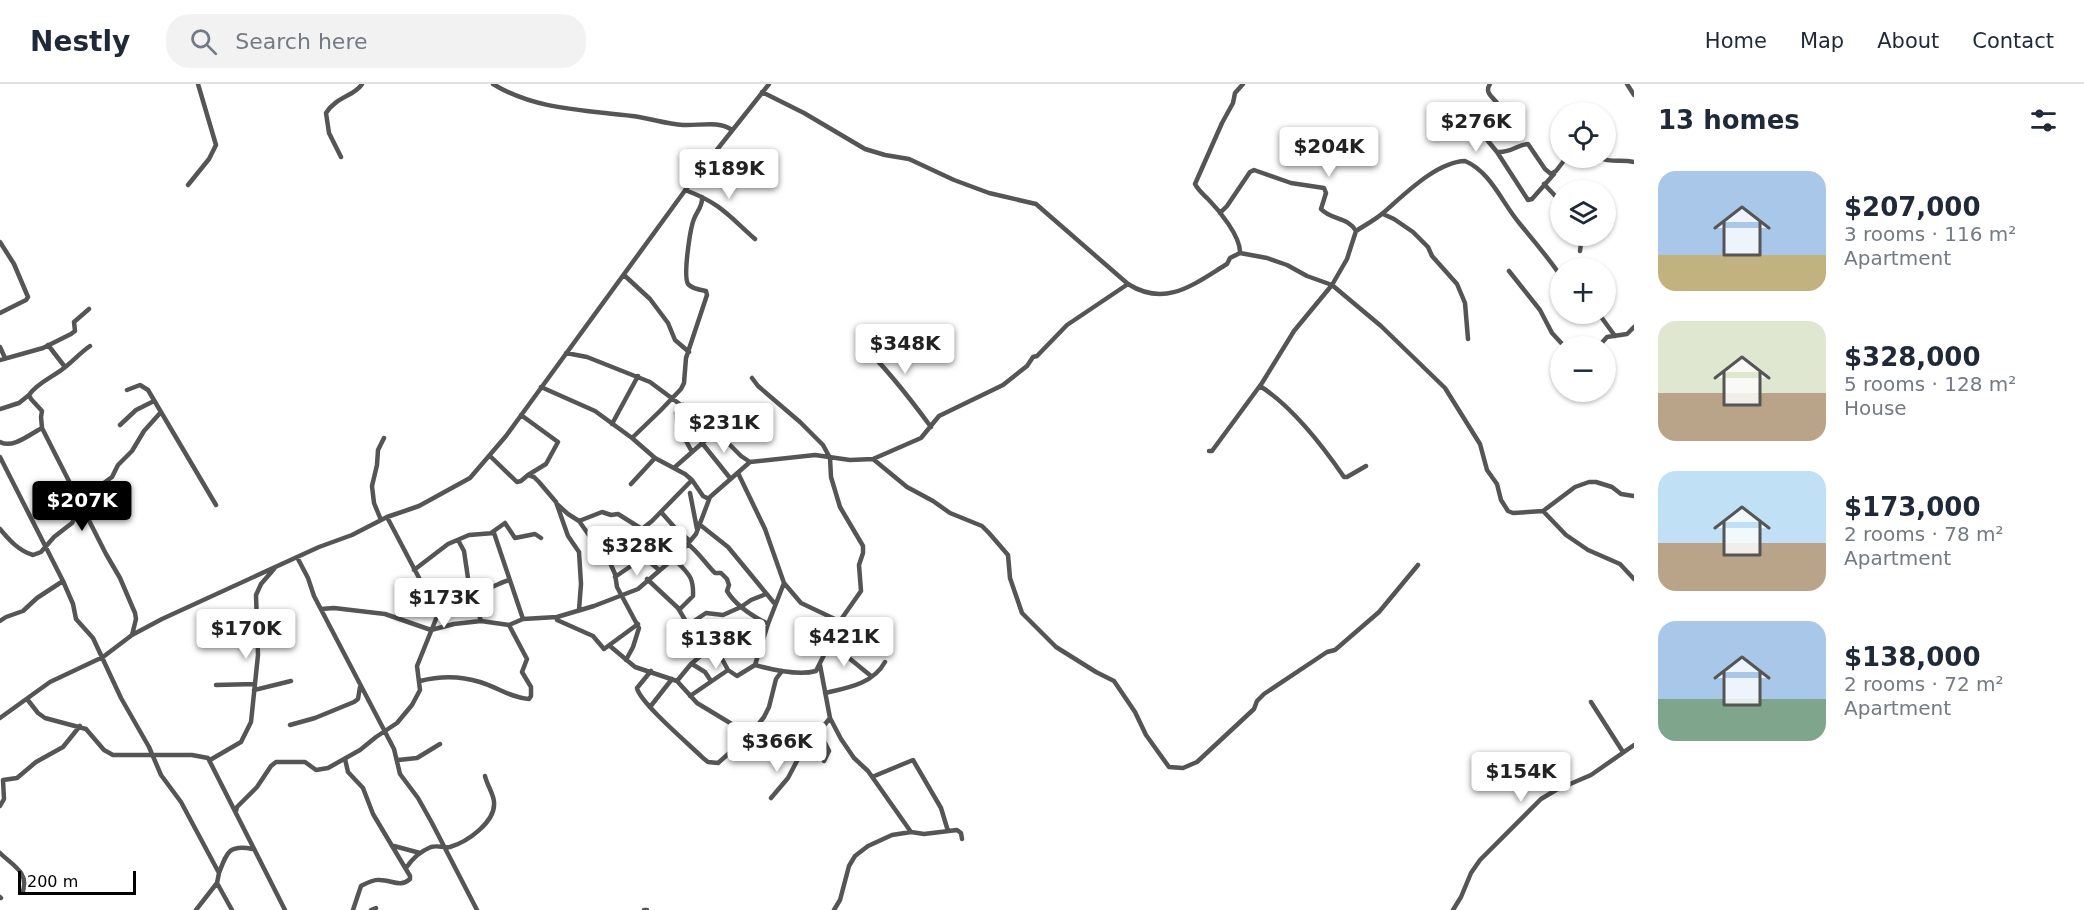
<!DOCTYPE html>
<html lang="en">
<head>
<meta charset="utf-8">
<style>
  :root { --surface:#fff; --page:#f2f2f3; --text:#1f2937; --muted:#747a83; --line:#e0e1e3; --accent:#000 }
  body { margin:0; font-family:"DejaVu Sans",sans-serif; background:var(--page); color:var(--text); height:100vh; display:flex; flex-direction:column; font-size:22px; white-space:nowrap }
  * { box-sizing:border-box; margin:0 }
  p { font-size:20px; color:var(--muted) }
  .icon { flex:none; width:33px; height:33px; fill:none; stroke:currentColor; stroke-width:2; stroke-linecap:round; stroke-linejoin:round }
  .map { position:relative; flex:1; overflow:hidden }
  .side { display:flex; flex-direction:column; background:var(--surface); width:450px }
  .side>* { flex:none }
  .tools { position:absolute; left:1550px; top:18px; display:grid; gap:12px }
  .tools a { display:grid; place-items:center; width:66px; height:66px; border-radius:50%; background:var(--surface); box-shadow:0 2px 4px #0004; font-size:30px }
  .scale { position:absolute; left:18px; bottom:15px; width:118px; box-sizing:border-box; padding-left:6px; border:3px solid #000; border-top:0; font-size:16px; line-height:21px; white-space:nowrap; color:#000; -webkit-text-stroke:4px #fff; paint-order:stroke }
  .price { position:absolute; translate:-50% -51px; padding:0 14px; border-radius:6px; background:#fff; color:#222; font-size:20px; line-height:39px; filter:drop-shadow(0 2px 3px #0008) }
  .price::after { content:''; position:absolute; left:50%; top:36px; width:18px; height:14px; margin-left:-9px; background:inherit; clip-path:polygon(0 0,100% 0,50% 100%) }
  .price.active { background:var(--accent); color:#fff }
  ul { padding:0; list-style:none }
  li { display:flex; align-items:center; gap:18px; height:150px; padding:0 24px }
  li span { display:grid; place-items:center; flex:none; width:168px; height:120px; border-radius:18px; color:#555 }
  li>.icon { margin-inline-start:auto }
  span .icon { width:72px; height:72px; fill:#fffc; stroke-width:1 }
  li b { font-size:26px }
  h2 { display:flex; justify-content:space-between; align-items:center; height:72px; padding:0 24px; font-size:26px }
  header { display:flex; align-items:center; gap:36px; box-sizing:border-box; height:84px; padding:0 30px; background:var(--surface); border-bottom:2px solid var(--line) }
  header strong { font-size:28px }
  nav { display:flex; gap:33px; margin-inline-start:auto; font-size:21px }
  .search { width:420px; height:54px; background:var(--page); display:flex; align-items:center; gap:15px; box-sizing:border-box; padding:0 21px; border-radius:24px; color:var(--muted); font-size:22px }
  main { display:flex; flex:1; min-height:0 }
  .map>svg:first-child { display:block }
</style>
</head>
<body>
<header>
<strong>Nestly</strong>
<div class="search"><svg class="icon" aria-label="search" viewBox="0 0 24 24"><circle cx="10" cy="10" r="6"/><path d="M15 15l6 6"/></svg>Search here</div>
<nav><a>Home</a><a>Map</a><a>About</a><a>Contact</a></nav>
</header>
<main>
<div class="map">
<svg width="1634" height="826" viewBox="0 0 1634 826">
  <rect width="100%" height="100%" fill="#fff"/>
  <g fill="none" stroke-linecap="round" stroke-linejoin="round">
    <path stroke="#555" stroke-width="4.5" d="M 493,0 C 535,26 585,26 632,32 C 649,34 666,40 683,41 C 699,42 719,36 732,46
      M 1490,0 C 1484,9 1493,13 1497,19 L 1486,32 L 1479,46 L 1497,68 C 1512,69 1518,60 1528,60 L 1545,85 L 1551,90 L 1556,87 L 1566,74
      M 1627,0 L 1634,11
      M 762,8 L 804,29 L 865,65 L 885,71 L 909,75 L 954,96 L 989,109 L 1036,120 L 1128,200 C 1166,224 1194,200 1227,180 L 1230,174 L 1240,169 L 1267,174 L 1287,181 L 1307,192 L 1332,201 L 1381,242 L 1445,304 L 1480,360 L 1487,386 L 1497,400 L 1501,416 L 1508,427 L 1513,429 L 1543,427 L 1575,403 L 1589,398 L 1596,398 L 1612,403 L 1621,410 L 1634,412
      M 1497,68 L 1528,116 L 1532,115 L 1554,90
      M 341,73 L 329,49 L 326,29 C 337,12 355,12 362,0
      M 1600,74 C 1611,79 1622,75 1634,78
      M 1544,100 L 1560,117
      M 188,101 L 209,75 L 216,61 L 198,0
      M 685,106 C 720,119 728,131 755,155
      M 1383,130 L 1394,135 L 1413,148 L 1428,163 L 1432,172 L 1457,200 L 1465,219 L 1468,255
      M 1356,147 C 1365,141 1375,136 1383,129 C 1404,111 1436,78 1465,77 C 1491,88 1502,119 1520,140 C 1534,157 1547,172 1560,191
      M 0,158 L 14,180 L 28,213 L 26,216 L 0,229
      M 1580,167 L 1582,152
      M 1240,169 C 1241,153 1219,126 1208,115 C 1203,110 1198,106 1195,100 L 1222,39 L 1233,19 L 1235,9 L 1243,0
      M 1509,187 L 1540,226 L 1552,249 L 1564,262
      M 624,191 L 650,215 L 668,239 L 675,256 L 689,268
      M 1599,230 L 1615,252
      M 859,258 C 886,283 909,313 931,343
      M 48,261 L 65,283
      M 90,262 C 80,269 73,277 64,284 C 53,293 37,299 29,311 L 31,315 L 42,327 L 41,333 L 42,344 L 106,470 L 120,494 L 135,529 L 136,535 L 132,551
      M 1599,262 L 1607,253 L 1627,250 L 1634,243
      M 0,263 L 5,274
      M 566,269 L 587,273 L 650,298 L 716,347 L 741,372 L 750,378 L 815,371 L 850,376 L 873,375 L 907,403 L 933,417 L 950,429 L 982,442 L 989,449 L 1008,471 L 1010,494 L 1022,529 L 1056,563 L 1096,588 L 1114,597 L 1135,628 L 1146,651 L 1169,683 L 1183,684 L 1197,678 L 1254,625 L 1257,617 L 1264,610 L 1327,568 L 1335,566 L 1379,528 L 1418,481
      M 0,276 L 43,264 L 71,250 L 75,247 L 74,238 L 89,225
      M 1260,302 C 1293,323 1322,361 1344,393 L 1347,393 L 1366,382
      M 541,303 L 595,327 L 632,354 L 655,374 L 685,390 L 692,396 L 703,412 L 709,415
      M 127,306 L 140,301 L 148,306 L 216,421
      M 683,321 L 676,329 L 677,340 L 692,368
      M 0,325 L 19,319 L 29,311
      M 521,331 L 558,358 L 546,380 L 528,391
      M 612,340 L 638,292
      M 120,341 L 136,326 L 154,317
      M 632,354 L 660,327 L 681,305 L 684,299 L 686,274 L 707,211 L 706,207 C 700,206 692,205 688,200 C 683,192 690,145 694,135 C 697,127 703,122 702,113
      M 0,358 C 13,365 30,350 42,344
      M 702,359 L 730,394
      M 1209,367 L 1212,367 L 1262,299 L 1294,247 L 1332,201 L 1347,175 L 1356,147 C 1348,133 1331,136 1321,125 L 1326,109 L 1324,104 L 1291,99 L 1254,86 L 1250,88 L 1227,122 L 1220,129
      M 490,372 L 517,398 L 521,397 L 528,391 L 534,393 L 539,398 L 556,418 L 568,452 L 579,468 L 581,500 L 579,526
      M 0,373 L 63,497 L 73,520 L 76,535 L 93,554 L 121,614 L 149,663 L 161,691 L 181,718 L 219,789 L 217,799 L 196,826
      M 873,375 L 921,354 L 939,332 L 1003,301 L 1027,282 L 1033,273 L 1037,272 L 1067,241 L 1128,200
      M 675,383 L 716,347
      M 738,389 L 765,445 L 784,499 L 768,540 L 755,581
      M 631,400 L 655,374
      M 690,409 L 697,445
      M 558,421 L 568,430 L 579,437 L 591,454 L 600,456 L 615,490 L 617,503 L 639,544 L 633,563 L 626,576
      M 1543,427 L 1566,451 L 1588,466 L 1620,480 L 1634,495
      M 661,428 L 676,445 L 690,457
      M 381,436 L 374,419 L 372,402 L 377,381 L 378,366 L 384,354
      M 579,437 L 602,428 L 611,431 L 618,430 L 642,445 L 652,437 L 692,396
      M 699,440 L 728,463 L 775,520
      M 0,445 C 9,456 19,467 33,471 L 41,468 L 54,453 L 72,439 L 86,412 L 112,393 L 118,381 L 132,367 L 144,347 L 161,328
      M 491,449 L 505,439 L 515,454 L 535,450 L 541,454
      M 458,456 L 464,467 L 469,501 C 484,511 495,500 509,496
      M 688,460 C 699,469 706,480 715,489 L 721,489 L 727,495 L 729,501 L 727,507 C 736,522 752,532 768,540
      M 297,473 L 308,494 L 314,512 L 394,665 L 400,690 L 418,714 L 432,739 L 477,826
      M 674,474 C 686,489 694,490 693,512 L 679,526
      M 414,486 L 448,460 L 469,451 L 494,449 L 523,535
      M 615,493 L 644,473 L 659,486
      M 647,495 L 678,524 L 688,541 L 722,575 L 728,586 L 737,592 L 755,581 C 773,586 798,592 816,587 L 829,561 L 835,544 L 861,507 L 859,481 L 863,469 L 863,462 L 840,423 L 831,393 L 830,374 L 823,361 L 800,338 L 758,302 L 752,294
      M 784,499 L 801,519 L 839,537
      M 469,501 L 481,537
      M 432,519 L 468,498
      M 321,525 L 334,524 L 385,530 L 431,546 L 454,540 L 481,537 L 509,541 L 523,535 L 557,533 L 594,522 L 638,505 L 680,469 L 696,450 L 710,413 L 750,378
      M 557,533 L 557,536 L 593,552 L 604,565 L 638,540
      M 0,537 L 6,533 L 23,527 L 37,514 L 63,497
      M 688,541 L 706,529 L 723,531 L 741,523 L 751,516 L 766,510
      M 829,561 L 844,570 L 871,592
      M 610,562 L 635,583 L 677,597 L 697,619 L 740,645 L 748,653
      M 692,580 L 705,588 L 711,597
      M 820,581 L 830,634 L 841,655 L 854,674 L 868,687 L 911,748
      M 651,587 L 637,604 C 640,619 690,661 703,674 L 708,678 L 718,679 L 750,651 L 764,633 L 769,623 L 776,595 L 782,587
      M 420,597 C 439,592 461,592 480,598 C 497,603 511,614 529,615 L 531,612 L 531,603 L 522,588 L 527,575 L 509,541
      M 677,597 L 691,580 L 710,564
      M 216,601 L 255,600
      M 254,606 L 291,597
      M 825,609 C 847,604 873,600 885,578
      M 690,612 L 728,586
      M 27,615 L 38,629 L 45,634 L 86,645 L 104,666 L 113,671 L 192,671 L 208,674 L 285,826
      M 1591,618 L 1623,668
      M 650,623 L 672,595
      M 0,634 L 50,598 L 103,573 L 132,551 L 162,535 L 319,463 L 352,451 L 387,433 L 419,422 L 470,394 L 506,352 L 689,101 L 769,0
      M 290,641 L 315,634 L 354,618 L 358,615 L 360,603
      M 820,649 L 829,667 L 824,677
      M 745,656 L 750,661 L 792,673 L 799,673 L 830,634
      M 345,675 L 348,688 L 363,704 L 373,730 L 410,792 L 410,795 C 400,804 392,796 380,796 C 374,795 367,799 361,802 L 353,826
      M 210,676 L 241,658 L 251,638 L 258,571 L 256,511 L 261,500 L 274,485
      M 398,676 L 417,674 L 440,660
      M 872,693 L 913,676 L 941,724 L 948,747
      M 771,714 L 788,694 L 799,673
      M 0,722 L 4,715 L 3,696 L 17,694 L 36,678 L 63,663 L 80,642
      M 236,727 L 237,723 L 257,703 L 271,682 L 276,678 L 305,678 L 316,686 L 328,684 L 360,666 L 376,653 L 397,639 L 412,621 L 420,606 L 417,582 L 438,530 L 387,433
      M 394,762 L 420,769
      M 0,769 C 12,781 29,788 23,807
      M 406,784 C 412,775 421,767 431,763 C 438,761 443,764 450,763 C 467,758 496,738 494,718 C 494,711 487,701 485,692
      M 219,789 C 227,768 229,760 253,765
      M 217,799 L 232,826
      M 0,813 L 1,814
      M 371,826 L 376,824
      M 644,826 L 647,826
      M 834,826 L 840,816 L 849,782 L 855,772 L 868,762 L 892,751 L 911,748 L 924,750 L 957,746 L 961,749 L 962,755
      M 1453,826 L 1461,813 L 1471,789 L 1480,776 L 1541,715 L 1556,706 L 1591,691 L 1634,661"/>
  </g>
</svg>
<div class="tools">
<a><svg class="icon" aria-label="locate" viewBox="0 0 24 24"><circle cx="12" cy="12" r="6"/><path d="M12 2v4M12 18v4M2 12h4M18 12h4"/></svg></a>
<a><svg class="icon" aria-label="layers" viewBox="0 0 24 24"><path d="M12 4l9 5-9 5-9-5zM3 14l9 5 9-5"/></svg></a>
<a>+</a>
<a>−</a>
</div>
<div class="scale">200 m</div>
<b class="price" style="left:1476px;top:69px">$276K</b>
<b class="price" style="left:1329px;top:94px">$204K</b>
<b class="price" style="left:729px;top:116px">$189K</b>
<b class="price" style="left:905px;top:291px">$348K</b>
<b class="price" style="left:724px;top:370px">$231K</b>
<b class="price active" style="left:82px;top:448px">$207K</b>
<b class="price" style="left:637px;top:493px">$328K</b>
<b class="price" style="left:444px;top:545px">$173K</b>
<b class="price" style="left:246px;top:576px">$170K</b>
<b class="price" style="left:844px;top:584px">$421K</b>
<b class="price" style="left:716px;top:586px">$138K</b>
<b class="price" style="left:777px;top:689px">$366K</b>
<b class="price" style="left:1521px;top:719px">$154K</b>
</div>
<section class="side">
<h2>13 homes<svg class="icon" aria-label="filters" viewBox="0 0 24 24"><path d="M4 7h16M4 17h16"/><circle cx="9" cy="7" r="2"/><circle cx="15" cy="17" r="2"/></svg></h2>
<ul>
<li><span style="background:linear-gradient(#a9c7e8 70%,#c2b280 0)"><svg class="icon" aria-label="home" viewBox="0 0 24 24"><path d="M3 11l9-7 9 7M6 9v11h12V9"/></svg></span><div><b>$207,000</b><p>3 rooms · 116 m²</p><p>Apartment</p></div></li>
<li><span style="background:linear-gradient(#dfe7d0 60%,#b9a48a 0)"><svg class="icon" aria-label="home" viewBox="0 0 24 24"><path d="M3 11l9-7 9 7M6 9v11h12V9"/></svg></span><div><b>$328,000</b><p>5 rooms · 128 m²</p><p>House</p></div></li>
<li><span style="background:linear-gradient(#bfe0f5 60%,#b9a48a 0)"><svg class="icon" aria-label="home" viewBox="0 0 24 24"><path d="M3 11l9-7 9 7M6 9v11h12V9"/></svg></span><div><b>$173,000</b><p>2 rooms · 78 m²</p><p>Apartment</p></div></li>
<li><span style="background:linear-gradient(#a9c7e8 65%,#7fa58c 0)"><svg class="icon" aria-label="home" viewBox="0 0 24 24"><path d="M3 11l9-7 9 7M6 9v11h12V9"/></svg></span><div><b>$138,000</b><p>2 rooms · 72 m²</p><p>Apartment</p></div></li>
</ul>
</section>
</main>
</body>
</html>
